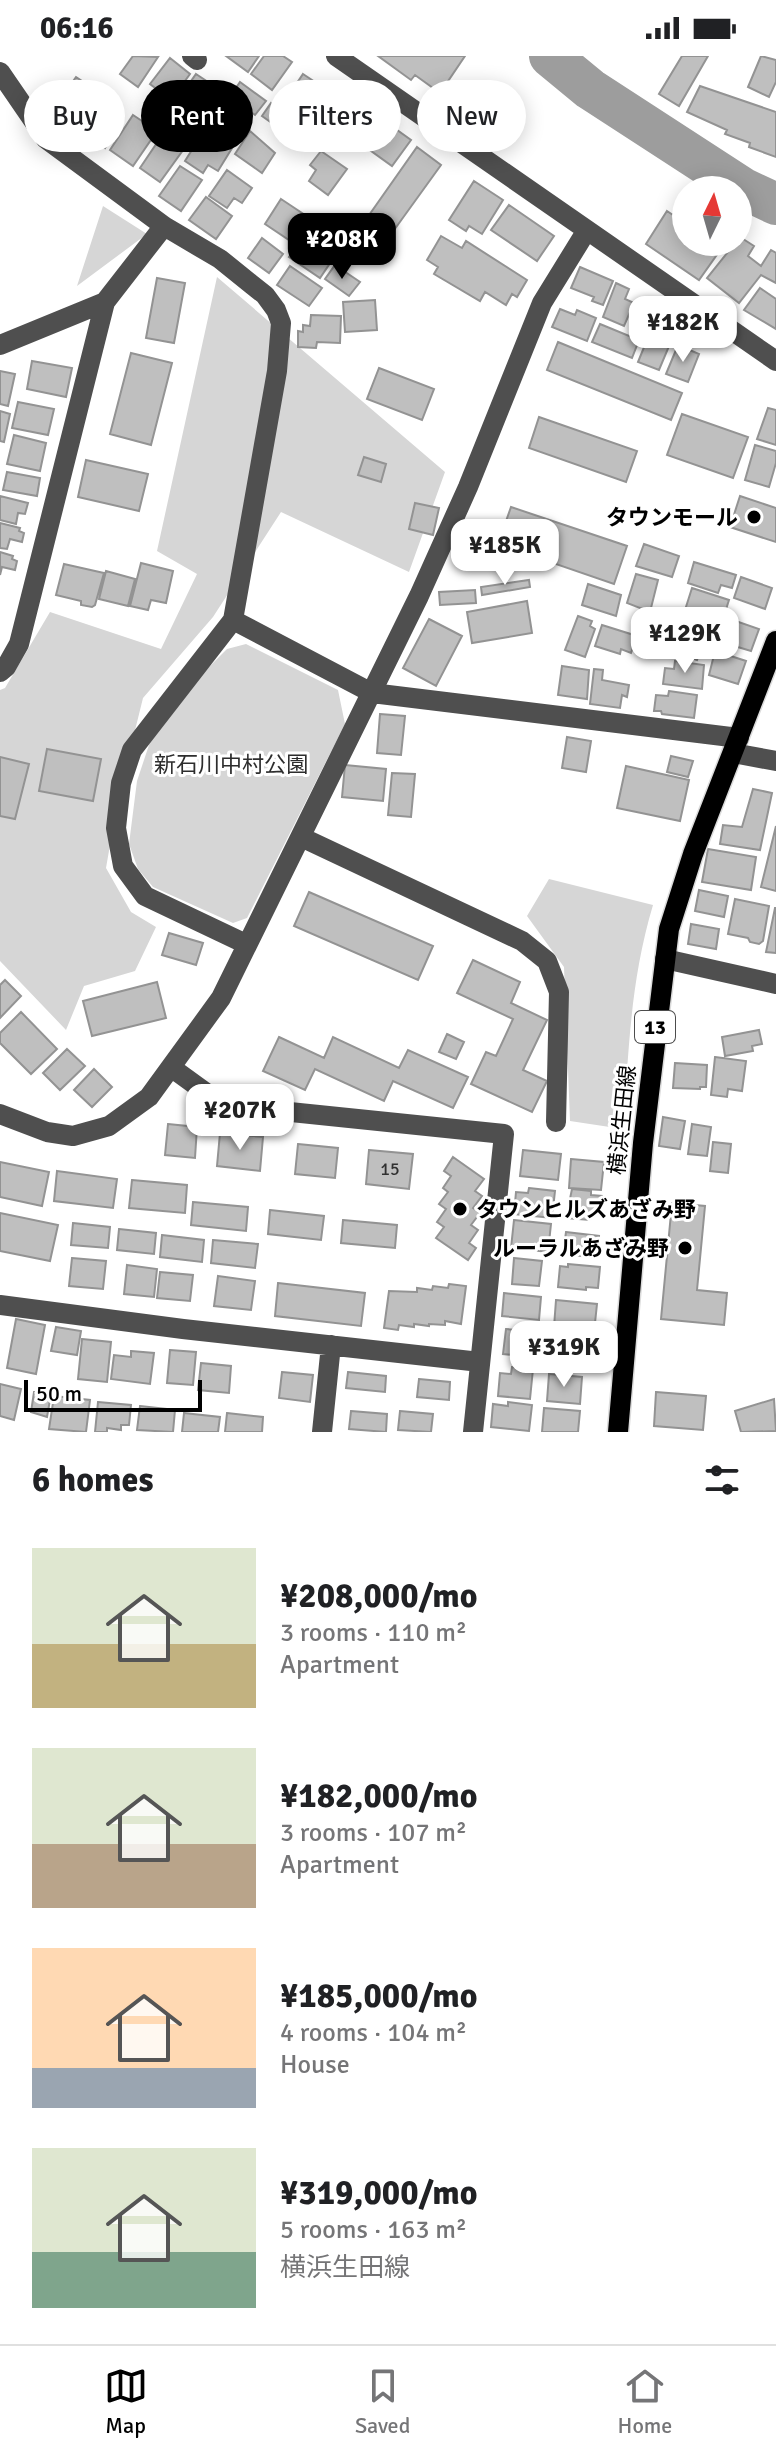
<!DOCTYPE html>
<html lang="en">
<head>
<meta charset="utf-8">
<style>
  :root { --surface:#fff; --page:#f6f6f6; --text:#202124; --muted:#757577; --line:#e0e0e0; --accent:#000 }
  body { margin:0; font-family:Signika,"Noto Sans JP",sans-serif; background:var(--page); color:var(--text); height:100vh; display:flex; flex-direction:column; font-size:30px; white-space:nowrap }
  * { box-sizing:border-box; margin:0 }
  p { font-size:26px; color:var(--muted) }
  .icon { flex:none; width:44px; height:44px; fill:none; stroke:currentColor; stroke-width:2; stroke-linecap:round; stroke-linejoin:round }
  .map { position:relative; height:1376px; overflow:hidden }
  .details { display:flex; flex-direction:column; background:var(--surface); flex:1 }
  .details>* { flex:none }
  .guide { position:absolute; left:24px; top:24px; width:728px; height:72px; display:flex; gap:16px }
  .needle { width:52px; rotate:5deg }
  .buttons { position:absolute; left:672px; top:120px; display:grid; gap:16px }
  .buttons a { display:grid; place-items:center; width:80px; height:80px; border-radius:50%; background:var(--surface); box-shadow:0 4px 20px #0003; font-size:40px }
  .scale { position:absolute; left:24px; bottom:20px; width:178px; box-sizing:border-box; padding-left:8px; border:4px solid #000; border-top:0; font-size:22px; line-height:28px; white-space:nowrap; color:#000; -webkit-text-stroke:6px #fff; paint-order:stroke }
  .price { position:absolute; translate:-50% -68px; padding:0 18px; border-radius:16px; background:#fff; color:#222; font-size:26px; line-height:52px; filter:drop-shadow(0 2px 4px #0008) }
  .price::after { content:''; position:absolute; left:50%; top:48px; width:24px; height:18px; margin-left:-12px; background:inherit; clip-path:polygon(0 0,100% 0,50% 100%) }
  .price.active { background:var(--accent); color:#fff }
  ul { padding:0; list-style:none }
  li { display:flex; align-items:center; gap:24px; height:200px; padding:0 32px }
  li span { display:grid; place-items:center; flex:none; width:224px; height:160px; border-radius:0px; color:#555 }
  li>.icon { margin-inline-start:auto }
  span .icon { width:96px; height:96px; fill:#fffc; stroke-width:1 }
  li b { font-size:34px }
  h2 { display:flex; justify-content:space-between; align-items:center; height:96px; padding:0 32px; font-size:34px }
  .tag { padding:0 28px; border-radius:36px; background:var(--surface); box-shadow:0 4px 20px #0003; font-size:28px; line-height:72px }
  .tag.active { background:var(--accent); color:#fff }
  .status { display:flex; justify-content:space-between; align-items:center; height:56px; padding:0 40px; background:var(--surface); direction:ltr }
  .status svg { height:22px; fill:currentColor }
  .tabs { display:flex; justify-content:space-around; align-items:center; height:112px; border-top:2px solid var(--line); background:var(--surface); font-size:22px; color:var(--muted) }
  .tabs a { display:grid; justify-items:center; gap:4px }
  .tabs .active { color:var(--accent) }
  .map>svg:first-child { display:block }
</style>
</head>
<body>
<div class="status"><b>06:16</b><svg viewBox="0 0 49 12"><path d="M0 12V9h3v3zM5 12V6h3v6zM10 12V3h3v9zM15 12V0h3v12zM26 1h20v11H26zM47 4h2v5h-2z"/></svg></div>
<div class="map">
<svg width="776" height="1376" viewBox="0 0 776 1376">
  <rect width="100%" height="100%" fill="#fff"/>
  <path fill="#d6d6d6" d="M 103,150 L 147,178 L 77,230 Z
    M 217,221 L 445,416 L 409,516 L 281,456 L 213,561 L 143,642 L 118,743 L 106,812 L 131,856 L 156,871 L 135,915 L 84,930 L 66,974 L 0,905 L 0,634 L 5,632 L 50,556 L 161,593 L 197,518 L 157,495 Z
    M 246,588 L 338,634 L 345,668 L 247,862 L 233,867 L 153,831 L 138,813 L 129,788 L 137,725 L 158,662 L 227,593 Z
    M 549,823 L 653,849 C 630,926 629,994 623,1073 L 570,1065 L 564,911 L 527,860 Z"/>
  <g fill="none" stroke-linecap="round" stroke-linejoin="round">
    <path stroke="#9d9d9d" stroke-width="42" d="M 550,0 L 590,33 L 744,133 L 776,148"/>
  </g>
  <path fill="#bfbfbf" stroke="#939393" stroke-width="2" d="M 133,0 L 158,1 L 138,31 L 120,18 Z
    M 226,0 L 259,0 L 248,16 Z
    M 264,0 L 283,0 L 292,6 L 272,34 L 251,18 Z
    M 378,0 L 465,0 L 440,37 L 415,19 L 411,24 Z
    M 682,0 L 708,0 L 679,50 L 659,38 Z
    M 761,0 L 776,4 L 776,26 L 769,41 L 748,31 Z
    M 170,2 L 190,18 L 171,44 L 150,28 Z
    M 196,18 L 220,34 L 204,57 L 180,41 Z
    M 303,18 L 330,36 L 314,60 L 287,42 Z
    M 76,21 L 97,35 L 67,76 L 47,62 Z
    M 240,26 L 266,45 L 255,59 L 230,41 Z
    M 700,30 L 776,56 L 776,101 L 749,91 L 750,87 L 725,78 L 727,74 L 687,56 Z
    M 354,43 L 411,84 L 392,110 L 335,69 Z
    M 96,45 L 123,62 L 105,92 L 77,74 Z
    M 278,46 L 303,64 L 290,80 L 262,60 L 271,47 L 275,50 Z
    M 133,59 L 157,75 L 133,110 L 110,94 Z
    M 209,67 L 237,84 L 218,115 L 208,109 L 203,117 L 185,105 Z
    M 165,75 L 186,90 L 160,126 L 140,112 Z
    M 250,75 L 275,97 L 262,117 L 235,98 Z
    M 417,91 L 441,109 L 384,188 L 360,172 Z
    M 321,95 L 347,113 L 328,139 L 309,125 L 316,114 L 310,109 Z
    M 180,110 L 202,124 L 181,155 L 159,140 Z
    M 227,114 L 252,132 L 242,147 L 234,142 L 227,152 L 209,140 Z
    M 474,125 L 503,144 L 482,178 L 469,170 L 466,175 L 449,164 Z
    M 206,141 L 232,160 L 216,183 L 189,164 Z
    M 281,143 L 305,159 L 289,184 L 265,168 Z
    M 509,149 L 554,180 L 537,205 L 491,174 Z
    M 667,155 L 673,159 L 675,155 L 686,162 L 686,186 L 716,186 L 714,188 L 721,193 L 699,224 L 646,188 Z
    M 312,167 L 343,188 L 320,222 L 289,201 Z
    M 441,180 L 462,192 L 466,185 L 527,224 L 517,241 L 512,238 L 506,249 L 485,236 L 480,245 L 434,218 L 438,211 L 427,204 Z
    M 740,181 L 754,190 L 748,200 L 761,210 L 771,194 L 776,197 L 776,227 L 761,219 L 739,247 L 707,222 Z
    M 262,182 L 283,198 L 269,217 L 248,202 Z
    M 335,209 L 360,226 L 349,240 L 325,223 Z
    M 290,210 L 322,232 L 309,250 L 277,229 Z
    M 580,211 L 613,225 L 603,249 L 592,245 L 594,241 L 571,232 Z
    M 157,222 L 185,227 L 174,287 L 146,282 Z
    M 616,227 L 629,233 L 625,243 L 634,247 L 624,270 L 603,261 Z
    M 760,232 L 776,243 L 776,273 L 744,254 Z
    M 375,244 L 377,274 L 345,276 L 343,246 Z
    M 560,253 L 575,259 L 577,254 L 596,262 L 587,285 L 552,271 Z
    M 311,259 L 341,260 L 340,287 L 317,286 L 316,292 L 298,291 L 298,275 L 303,276 L 303,269 L 310,270 Z
    M 600,268 L 639,284 L 632,302 L 592,286 Z
    M 651,274 L 672,283 L 659,314 L 638,306 Z
    M 558,286 L 682,337 L 671,364 L 547,314 Z
    M 678,289 L 699,298 L 688,326 L 666,318 Z
    M 131,297 L 172,307 L 151,389 L 110,378 Z
    M 32,305 L 72,312 L 66,341 L 27,333 Z
    M 379,312 L 434,333 L 422,364 L 367,343 Z
    M 0,315 L 15,318 L 8,350 L 0,348 Z
    M 18,346 L 54,353 L 48,379 L 12,372 Z
    M 768,352 L 776,354 L 776,389 L 757,383 Z
    M 0,355 L 10,358 L 4,386 L 0,385 Z
    M 682,358 L 748,381 L 733,422 L 667,399 Z
    M 539,361 L 637,395 L 626,426 L 529,392 Z
    M 14,379 L 46,387 L 40,415 L 7,408 Z
    M 755,389 L 776,395 L 776,407 L 769,431 L 745,424 Z
    M 364,401 L 386,408 L 381,426 L 358,419 Z
    M 86,404 L 148,418 L 139,455 L 78,441 Z
    M 7,416 L 40,422 L 37,440 L 3,434 Z
    M 0,440 L 28,447 L 25,458 L 18,457 L 16,468 L 0,464 Z
    M 740,440 L 776,452 L 776,486 L 730,471 Z
    M 415,447 L 439,452 L 433,479 L 409,473 Z
    M 511,451 L 627,490 L 614,528 L 498,488 Z
    M 0,467 L 20,472 L 19,475 L 24,477 L 22,486 L 10,483 L 7,493 L 0,492 Z
    M 644,488 L 679,500 L 672,521 L 636,510 Z
    M 0,496 L 13,500 L 12,503 L 17,505 L 15,514 L 2,511 L 0,519 Z
    M 694,506 L 736,519 L 732,532 L 721,529 L 718,537 L 688,527 Z
    M 141,507 L 173,515 L 166,547 L 151,544 L 148,554 L 130,550 Z
    M 64,508 L 104,517 L 95,549 L 92,551 L 81,549 L 81,545 L 56,539 Z
    M 106,515 L 135,523 L 128,550 L 99,543 Z
    M 636,518 L 658,524 L 650,556 L 627,547 Z
    M 741,521 L 772,532 L 765,553 L 734,542 Z
    M 529,524 L 530,531 L 482,539 L 481,531 Z
    M 588,528 L 621,539 L 616,560 L 582,549 Z
    M 692,532 L 729,544 L 722,566 L 685,554 Z
    M 475,534 L 476,547 L 440,549 L 439,536 Z
    M 527,545 L 532,577 L 472,587 L 467,556 Z
    M 578,560 L 592,565 L 590,570 L 595,573 L 585,601 L 565,594 Z
    M 727,562 L 759,573 L 751,595 L 718,585 Z
    M 429,563 L 462,580 L 436,630 L 403,612 Z
    M 602,569 L 637,580 L 631,597 L 621,593 L 620,598 L 595,590 Z
    M 684,577 L 714,586 L 709,601 L 699,598 L 697,604 L 665,593 L 670,579 L 682,583 Z
    M 715,595 L 746,605 L 738,628 L 709,619 Z
    M 675,605 L 704,609 L 702,633 L 663,628 L 665,612 L 674,613 Z
    M 562,610 L 589,614 L 587,643 L 558,639 Z
    M 594,613 L 603,614 L 602,624 L 629,629 L 627,641 L 622,639 L 620,652 L 590,648 Z
    M 669,635 L 697,639 L 694,662 L 662,658 L 661,655 L 654,655 L 656,639 L 668,640 Z
    M 380,658 L 405,660 L 401,699 L 377,697 Z
    M 567,681 L 591,685 L 586,716 L 562,712 Z
    M 47,693 L 101,703 L 93,745 L 39,735 Z
    M 671,700 L 693,705 L 688,721 L 667,716 Z
    M 0,701 L 29,708 L 15,763 L 0,760 Z
    M 345,709 L 386,713 L 383,745 L 342,741 Z
    M 626,710 L 689,724 L 680,765 L 617,752 Z
    M 392,717 L 415,718 L 411,761 L 388,759 Z
    M 753,733 L 772,737 L 760,794 L 720,788 L 723,769 L 742,771 Z
    M 776,770 L 776,835 L 761,831 Z
    M 708,793 L 756,801 L 751,834 L 702,826 Z
    M 699,834 L 728,840 L 724,861 L 695,855 Z
    M 309,836 L 433,890 L 418,924 L 294,870 Z
    M 735,843 L 769,850 L 763,885 L 759,888 L 750,886 L 748,882 L 728,878 Z
    M 775,852 L 776,852 L 776,897 L 766,896 Z
    M 691,868 L 719,873 L 716,893 L 688,888 Z
    M 169,877 L 203,887 L 196,909 L 162,899 Z
    M 473,904 L 520,926 L 511,947 L 547,964 L 523,1014 L 547,1025 L 532,1056 L 471,1028 L 486,996 L 496,1000 L 513,963 L 457,937 Z
    M 5,924 L 21,940 L 0,962 L 0,929 Z
    M 157,926 L 166,962 L 92,980 L 83,945 Z
    M 21,956 L 57,993 L 31,1018 L 0,987 L 0,977 Z
    M 759,974 L 762,988 L 752,990 L 753,995 L 725,1000 L 722,981 Z
    M 447,978 L 464,986 L 456,1003 L 439,996 Z
    M 279,981 L 324,1002 L 333,981 L 399,1012 L 408,994 L 468,1021 L 453,1052 L 393,1025 L 384,1045 L 315,1013 L 305,1034 L 263,1015 Z
    M 67,993 L 85,1010 L 60,1034 L 43,1017 Z
    M 715,1001 L 746,1005 L 742,1035 L 728,1033 L 727,1041 L 711,1039 Z
    M 675,1007 L 707,1009 L 706,1031 L 700,1031 L 700,1033 L 673,1032 Z
    M 94,1013 L 112,1031 L 92,1051 L 74,1034 Z
    M 663,1061 L 685,1065 L 680,1093 L 659,1090 Z
    M 168,1068 L 197,1071 L 195,1102 L 165,1099 Z
    M 692,1068 L 711,1071 L 707,1100 L 688,1098 Z
    M 220,1077 L 263,1081 L 260,1115 L 217,1110 Z
    M 713,1086 L 731,1088 L 728,1117 L 710,1115 Z
    M 298,1088 L 338,1092 L 335,1122 L 295,1118 Z
    M 369,1094 L 413,1098 L 409,1133 L 366,1128 Z
    M 523,1094 L 561,1098 L 558,1124 L 520,1120 Z
    M 453,1101 L 484,1123 L 475,1135 L 482,1140 L 473,1152 L 480,1157 L 471,1169 L 478,1174 L 469,1187 L 476,1192 L 468,1204 L 436,1182 L 444,1171 L 437,1166 L 446,1153 L 439,1148 L 448,1136 L 443,1132 L 451,1120 L 444,1115 Z
    M 571,1103 L 604,1106 L 601,1134 L 569,1132 Z
    M 0,1106 L 49,1116 L 42,1150 L 0,1141 Z
    M 57,1115 L 117,1123 L 113,1152 L 54,1145 Z
    M 132,1124 L 187,1129 L 185,1157 L 129,1152 Z
    M 529,1132 L 555,1135 L 552,1162 L 514,1158 L 516,1136 L 528,1137 Z
    M 572,1133 L 591,1135 L 591,1139 L 602,1140 L 601,1158 L 590,1157 L 590,1164 L 566,1162 Z
    M 193,1146 L 248,1151 L 246,1175 L 191,1169 Z
    M 672,1147 L 705,1150 L 697,1234 L 727,1237 L 724,1269 L 661,1263 Z
    M 270,1154 L 324,1160 L 321,1184 L 268,1178 Z
    M 0,1157 L 58,1169 L 50,1205 L 0,1195 Z
    M 343,1164 L 397,1169 L 395,1192 L 341,1187 Z
    M 514,1164 L 551,1168 L 548,1196 L 511,1192 Z
    M 73,1167 L 110,1171 L 108,1192 L 71,1189 Z
    M 119,1173 L 156,1177 L 154,1198 L 117,1194 Z
    M 566,1176 L 599,1180 L 597,1202 L 563,1198 Z
    M 162,1179 L 204,1184 L 202,1206 L 160,1201 Z
    M 213,1184 L 258,1188 L 255,1212 L 211,1207 Z
    M 72,1202 L 106,1205 L 103,1233 L 69,1230 Z
    M 514,1202 L 542,1205 L 539,1230 L 512,1228 Z
    M 568,1208 L 600,1211 L 598,1232 L 586,1231 L 586,1234 L 558,1231 L 560,1210 L 568,1211 Z
    M 127,1209 L 157,1213 L 154,1241 L 124,1238 Z
    M 160,1216 L 193,1219 L 190,1245 L 157,1242 Z
    M 218,1220 L 255,1225 L 251,1254 L 214,1250 Z
    M 278,1227 L 365,1237 L 361,1270 L 275,1260 Z
    M 449,1228 L 466,1230 L 461,1268 L 445,1265 L 445,1269 L 429,1268 L 429,1270 L 414,1268 L 414,1271 L 399,1269 L 398,1274 L 384,1272 L 389,1235 L 417,1236 L 417,1232 L 432,1234 L 433,1230 L 448,1232 Z
    M 504,1237 L 541,1241 L 539,1264 L 502,1260 Z
    M 556,1244 L 597,1248 L 595,1267 L 583,1266 L 583,1273 L 554,1271 Z
    M 16,1263 L 45,1269 L 36,1318 L 7,1312 Z
    M 56,1271 L 81,1275 L 77,1299 L 51,1295 Z
    M 506,1273 L 538,1276 L 536,1301 L 503,1298 Z
    M 554,1280 L 592,1284 L 589,1306 L 551,1302 Z
    M 82,1283 L 111,1286 L 107,1326 L 78,1323 Z
    M 170,1294 L 196,1296 L 193,1329 L 167,1327 Z
    M 131,1295 L 154,1297 L 150,1328 L 111,1323 L 114,1299 L 131,1301 Z
    M 201,1307 L 231,1310 L 229,1337 L 198,1334 Z
    M 512,1311 L 533,1313 L 530,1343 L 498,1340 L 500,1317 L 511,1318 Z
    M 282,1316 L 313,1319 L 310,1346 L 279,1342 Z
    M 348,1316 L 386,1320 L 385,1336 L 346,1332 Z
    M 549,1318 L 582,1321 L 580,1348 L 547,1345 Z
    M 419,1323 L 450,1326 L 449,1344 L 417,1341 Z
    M 0,1328 L 21,1333 L 14,1364 L 0,1360 Z
    M 34,1336 L 51,1338 L 47,1361 L 31,1356 Z
    M 656,1336 L 706,1340 L 703,1374 L 654,1370 Z
    M 54,1340 L 90,1344 L 86,1376 L 49,1373 Z
    M 774,1343 L 776,1375 L 741,1376 L 735,1355 Z
    M 98,1346 L 131,1349 L 129,1369 L 121,1369 L 121,1374 L 107,1372 L 107,1376 L 95,1376 Z
    M 508,1346 L 532,1349 L 529,1375 L 491,1371 L 493,1348 L 508,1350 Z
    M 140,1350 L 175,1354 L 173,1376 L 137,1374 Z
    M 544,1352 L 580,1355 L 578,1376 L 542,1376 Z
    M 351,1355 L 387,1358 L 386,1376 L 349,1373 Z
    M 400,1355 L 433,1358 L 431,1376 L 398,1374 Z
    M 184,1357 L 220,1361 L 218,1376 L 182,1376 Z
    M 227,1357 L 263,1361 L 262,1376 L 225,1376 Z"/>
  <g fill="none" stroke-linecap="round" stroke-linejoin="round">
    <defs>
      <path id="major" d="M 618,1376 L 643,1087 L 669,873 L 693,798 L 776,585"/>
    </defs>
    <use href="#major" stroke="#dbdbdb" stroke-width="23"/>
    <path stroke="#4f4f4f" stroke-width="20" d="M 192,0 L 197,4
      M 336,0 L 776,305
      M 0,16 L 46,83 L 164,170 L 220,203 L 251,228 L 265,239 L 276,254 L 281,267 L 277,315 L 233,564 L 132,694 L 121,727 L 116,772 L 123,810 L 145,840 L 246,888
      M 0,289 L 105,246 L 164,170
      M 233,564 L 372,637 L 739,682
      M 0,616 L 6,611 L 19,588 L 105,246
      M 733,697 L 776,705
      M 301,781 L 522,885 L 547,905 L 559,936 L 556,1066
      M 665,903 L 776,928
      M 172,1012 L 223,1049 L 504,1078 L 473,1376
      M 0,1058 L 47,1076 L 73,1080 L 109,1070 L 149,1041 L 221,942 L 419,540 L 468,431 L 542,247 L 587,174
      M 0,1249 L 183,1273 L 480,1306
      M 322,1376 L 331,1289"/>
    <use href="#major" stroke="#000" stroke-width="20"/>
  </g>
  <g fill="#000" stroke="#fff" stroke-width="3">
    <circle cx="754" cy="461" r="8"/>
    <circle cx="460" cy="1153" r="8"/>
    <circle cx="685" cy="1192" r="8"/>
  </g>
  <g text-anchor="middle" dominant-baseline="central" stroke-width="6" stroke-linejoin="round" paint-order="stroke">
    <g font-size="18" fill="#303030">
      <text x="390" y="1113">15</text>
    </g>
    <rect fill="#fff" stroke="#4c4c4c" stroke-width="2" x="635" y="955" width="40" height="32" rx="6"/>
    <g font-size="20" font-weight="bold" fill="#000">
      <text x="655" y="971">13</text>
    </g>
    <g font-size="22" font-weight="bold" fill="#000" stroke="#fff" text-anchor="end">
      <text x="738" y="461">タウンモール</text>
      <text x="476" y="1153" text-anchor="start">タウンヒルズあざみ野</text>
      <text x="669" y="1192">ルーラルあざみ野</text>
    </g>
    <g font-size="22" fill="#2d2d2d" stroke="#fff">
      <text x="231" y="708">新石川中村公園</text>
    </g>
    <g font-size="22" fill="#000" stroke="#fff">
      <text transform="translate(622 1064) rotate(-84)">横浜生田線</text>
    </g>
  </g>
</svg>
<div class="buttons">
<a><svg class="needle" viewBox="-14 -14 28 28"><path d="M0-13l5 13h-10z" fill="#e53935"/><path d="M0 13l5-13h-10z" fill="#757577"/></svg></a>
</div>
<div class="scale">50 m</div>
<b class="price active" style="left:342px;top:225px">¥208K</b>
<b class="price" style="left:683px;top:308px">¥182K</b>
<b class="price" style="left:505px;top:531px">¥185K</b>
<b class="price" style="left:685px;top:619px">¥129K</b>
<b class="price" style="left:240px;top:1096px">¥207K</b>
<b class="price" style="left:564px;top:1333px">¥319K</b>
<div class="guide">
<a class="tag">Buy</a>
<a class="tag active">Rent</a>
<a class="tag">Filters</a>
<a class="tag">New</a>
</div>
</div>
<section class="details">
<h2>6 homes<svg class="icon" aria-label="filters" viewBox="0 0 24 24"><path d="M4 7h16M4 17h16"/><circle cx="9" cy="7" r="2"/><circle cx="15" cy="17" r="2"/></svg></h2>
<ul>
<li><span style="background:linear-gradient(#dfe7d0 60%,#c2b280 0)"><svg class="icon" aria-label="home" viewBox="0 0 24 24"><path d="M3 11l9-7 9 7M6 9v11h12V9"/></svg></span><div><b>¥208,000/mo</b><p>3 rooms · 110 m²</p><p>Apartment</p></div></li>
<li><span style="background:linear-gradient(#dfe7d0 60%,#b9a48a 0)"><svg class="icon" aria-label="home" viewBox="0 0 24 24"><path d="M3 11l9-7 9 7M6 9v11h12V9"/></svg></span><div><b>¥182,000/mo</b><p>3 rooms · 107 m²</p><p>Apartment</p></div></li>
<li><span style="background:linear-gradient(#ffd9b3 75%,#9aa5b1 0)"><svg class="icon" aria-label="home" viewBox="0 0 24 24"><path d="M3 11l9-7 9 7M6 9v11h12V9"/></svg></span><div><b>¥185,000/mo</b><p>4 rooms · 104 m²</p><p>House</p></div></li>
<li><span style="background:linear-gradient(#dfe7d0 65%,#7fa58c 0)"><svg class="icon" aria-label="home" viewBox="0 0 24 24"><path d="M3 11l9-7 9 7M6 9v11h12V9"/></svg></span><div><b>¥319,000/mo</b><p>5 rooms · 163 m²</p><p>横浜生田線</p></div></li>
</ul>
</section>
<nav class="tabs">
<a class="active"><svg class="icon" aria-label="map" viewBox="0 0 24 24"><path d="M3 6l6-2 6 2 6-2v14l-6 2-6-2-6 2zM9 4v14M15 6v14"/></svg>Map</a>
<a><svg class="icon" aria-label="saved" viewBox="0 0 24 24"><path d="M7 4h10v16l-5-4-5 4z"/></svg>Saved</a>
<a><svg class="icon" aria-label="home" viewBox="0 0 24 24"><path d="M3 11l9-7 9 7M6 9v11h12V9"/></svg>Home</a>
</nav>
</body>
</html>
